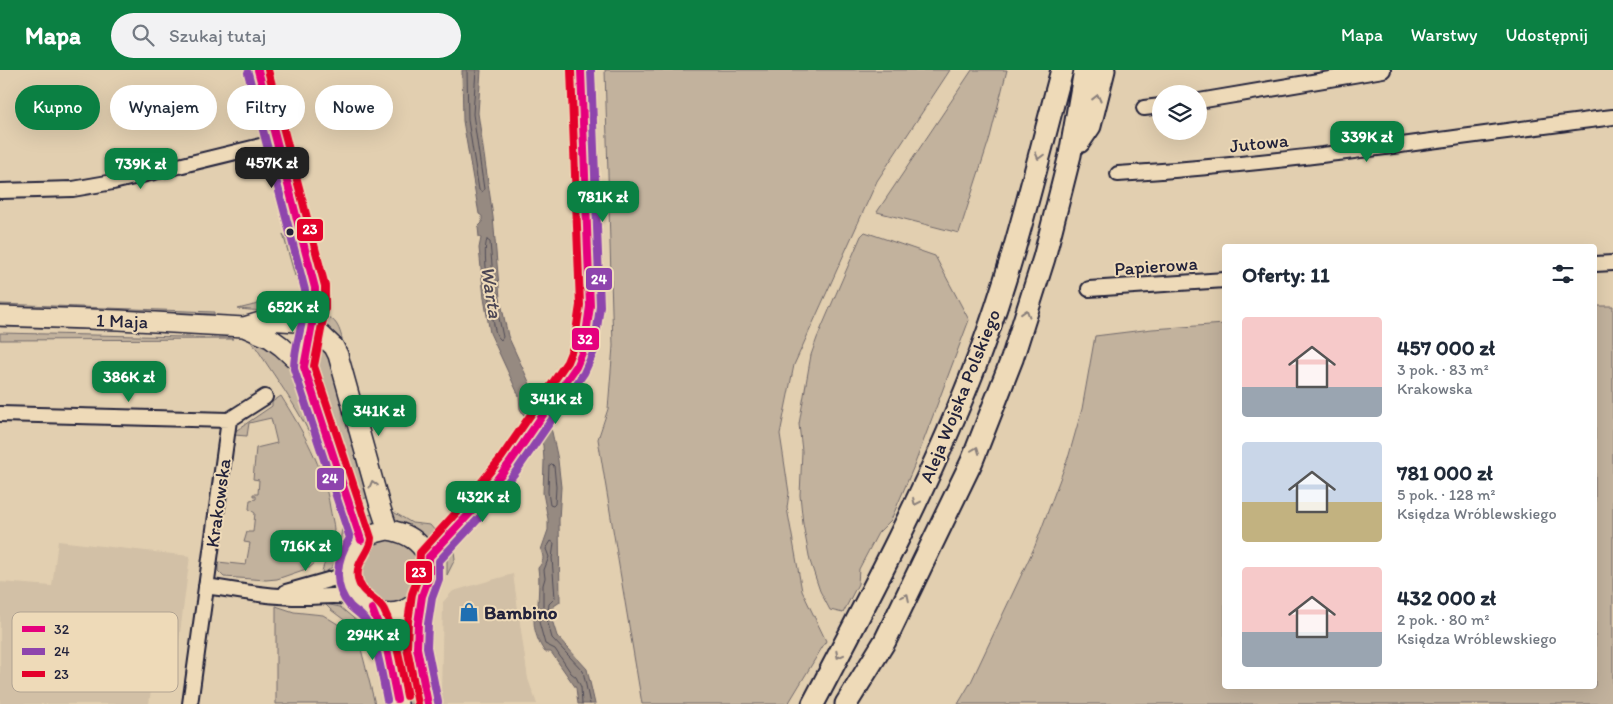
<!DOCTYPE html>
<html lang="pl">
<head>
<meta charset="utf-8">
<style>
  :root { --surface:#fff; --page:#f2f2f3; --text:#1f2937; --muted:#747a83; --accent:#0b8043 }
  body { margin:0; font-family:Itim,sans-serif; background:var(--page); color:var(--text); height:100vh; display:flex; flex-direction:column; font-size:19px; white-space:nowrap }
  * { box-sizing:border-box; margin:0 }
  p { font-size:16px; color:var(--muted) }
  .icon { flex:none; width:28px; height:28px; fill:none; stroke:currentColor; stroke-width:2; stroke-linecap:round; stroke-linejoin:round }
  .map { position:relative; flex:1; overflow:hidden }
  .panel { position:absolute; left:1222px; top:174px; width:375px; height:445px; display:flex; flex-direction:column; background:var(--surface); border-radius:5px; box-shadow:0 5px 20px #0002 }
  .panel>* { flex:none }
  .hud { position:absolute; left:15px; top:15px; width:475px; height:45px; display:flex; gap:10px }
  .buttons { position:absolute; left:1152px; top:15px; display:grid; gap:10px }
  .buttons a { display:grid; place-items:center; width:55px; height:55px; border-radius:50%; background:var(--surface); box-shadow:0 5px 20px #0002; font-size:25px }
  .price { position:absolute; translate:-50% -42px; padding:0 11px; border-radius:10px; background:var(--accent); color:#fff; font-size:16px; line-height:32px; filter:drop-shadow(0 1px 2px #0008) }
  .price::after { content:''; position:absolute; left:50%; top:30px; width:15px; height:11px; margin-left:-8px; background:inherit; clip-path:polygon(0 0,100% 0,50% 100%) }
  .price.current { background:#222; color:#fff }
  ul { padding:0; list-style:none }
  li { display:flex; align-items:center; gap:15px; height:125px; padding:0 20px }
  li span { display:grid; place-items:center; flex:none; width:140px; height:100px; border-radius:5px; color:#555 }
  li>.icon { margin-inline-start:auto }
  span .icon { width:60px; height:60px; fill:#fffc; stroke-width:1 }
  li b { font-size:21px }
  h2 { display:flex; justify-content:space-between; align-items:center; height:60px; padding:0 20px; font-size:21px }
  .tag { padding:0 18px; border-radius:22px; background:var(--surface); box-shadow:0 5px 20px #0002; font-size:18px; line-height:45px }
  .tag.current { background:var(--accent); color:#fff }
  header { display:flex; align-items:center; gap:30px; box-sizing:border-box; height:70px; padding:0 25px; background:var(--accent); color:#fff }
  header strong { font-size:24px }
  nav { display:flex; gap:28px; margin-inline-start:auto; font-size:18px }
  .search { width:350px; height:45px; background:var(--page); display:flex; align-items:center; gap:12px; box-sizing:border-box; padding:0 18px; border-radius:28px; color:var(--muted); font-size:19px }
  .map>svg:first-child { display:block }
</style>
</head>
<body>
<header>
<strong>Mapa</strong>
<div class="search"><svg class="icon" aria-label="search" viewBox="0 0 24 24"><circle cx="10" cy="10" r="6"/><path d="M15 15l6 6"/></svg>Szukaj tutaj</div>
<nav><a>Mapa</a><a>Warstwy</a><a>Udostępnij</a></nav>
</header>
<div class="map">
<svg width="1613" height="634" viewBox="0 0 1613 634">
  <rect width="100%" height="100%" fill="#e2cfb0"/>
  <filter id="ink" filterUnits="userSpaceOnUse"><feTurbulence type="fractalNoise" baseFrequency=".02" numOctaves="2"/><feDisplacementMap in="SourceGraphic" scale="10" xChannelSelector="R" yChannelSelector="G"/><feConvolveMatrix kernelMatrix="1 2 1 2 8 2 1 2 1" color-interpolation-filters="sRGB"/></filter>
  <g filter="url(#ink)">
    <path fill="#d2c0a6" d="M 58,471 L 190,486 L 177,586 L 156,587 L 149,634 L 0,634 L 0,512 L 52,516 Z
      M 513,504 L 528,609 L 537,634 L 443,634 L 441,624 L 443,532 L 453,521 Z"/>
    <path fill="#c2b29d" stroke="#726a6c" d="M 605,0 L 950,0 L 877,111 L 794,295 L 780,364 L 789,423 L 787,438 L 802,521 L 826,571 L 788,634 L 642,634 L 598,369 L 608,339 L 613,276 Z
      M 972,0 L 1007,0 L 990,67 L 959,163 L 877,142 Z
      M 865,162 L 935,186 L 969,250 L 914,396 L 891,450 L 878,463 L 859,499 L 858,514 L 843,543 L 830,540 L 820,521 L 810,491 L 803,454 L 800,425 L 802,381 L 799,354 L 811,285 L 817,268 L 861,166 Z
      M 283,164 L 297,189 L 295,206 Z
      M 286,227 L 288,229 C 276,245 255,240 238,239 Z
      M 0,234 L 214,242 L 214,244 L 0,237 Z
      M 1595,236 L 1613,236 L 1613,634 L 958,634 L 971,612 L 1035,476 L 1069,385 L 1082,339 L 1095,266 L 1152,259 L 1225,254 L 1225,616 L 1595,616 Z
      M 323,246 C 340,248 341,266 345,281 L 321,256 Z
      M 0,255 L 103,258 L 103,260 L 0,257 Z
      M 0,263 L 231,268 L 233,269 L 0,270 Z
      M 242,266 L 267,275 L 293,299 L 299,311 L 341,435 L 337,436 C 329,412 321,387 310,364 C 295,334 275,307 257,279 L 250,271 Z
      M 315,268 L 332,287 L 370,427 L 357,430 L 354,415 L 313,297 Z
      M 281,326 C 302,360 324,397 330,438 C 331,445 334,453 334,460 C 333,472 319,491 309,498 L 277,509 L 266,510 L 224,507 L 218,501 L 218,492 L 246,495 L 250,473 L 244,472 L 247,462 L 253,462 L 255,443 L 249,439 L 250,430 L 256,429 L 256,426 L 253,426 L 253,424 L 258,424 L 259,410 L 253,409 L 256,378 L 277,373 L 271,348 L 249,353 L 247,366 L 234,365 L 234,362 L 272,336 L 272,332 Z
      M 390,440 L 412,453 L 430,455 L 436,462 L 426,469 L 412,458 L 400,453 L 390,444 Z
      M 375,443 L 380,452 L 365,456 L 362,447 Z
      M 345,452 L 347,460 L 342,477 L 332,497 L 322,505 C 321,492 335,481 340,469 C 342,464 341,458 343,453 Z
      M 383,468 C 389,470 399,470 405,474 C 444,496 399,557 370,526 C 365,521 361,516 361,509 C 360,498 367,487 369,476 Z
      M 450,478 L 454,481 L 455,489 L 447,505 L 447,485 Z
      M 325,534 L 340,537 L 365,558 L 370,568 L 362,569 L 355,558 L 331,540 Z
      M 276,536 L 294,542 L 323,545 L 349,561 L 358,580 L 361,579 L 375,634 L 276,634 Z
      M 386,550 L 402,550 L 404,563 L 390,565 Z
      M 405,572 L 419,634 L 408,634 L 392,574 Z"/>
    <path fill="#968a81" stroke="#686065" d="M 462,0 L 481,0 L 478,43 L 493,147 L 500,228 L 508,266 L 552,362 L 558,390 L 561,417 L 559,450 L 560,532 L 554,536 L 552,550 L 557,566 L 587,599 L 595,634 L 578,634 L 576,618 L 551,582 L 545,582 C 537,572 529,549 538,538 C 538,525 540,511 538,498 C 544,491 544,488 541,480 L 548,460 L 548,449 L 543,423 L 544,391 L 543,375 L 520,339 L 519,326 L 490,263 L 484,228 L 479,178 L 481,168 L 479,167 L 478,157 L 482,153 L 482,146 L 479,144 L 463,51 Z"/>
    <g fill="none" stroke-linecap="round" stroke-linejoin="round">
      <path stroke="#504c57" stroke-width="1" d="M 467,0 L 468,50 L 479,120 L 482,122 L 484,119 L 473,44 L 476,0
        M 487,170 L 490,172 L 495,229 L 503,267 L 501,270 C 498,267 496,265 495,260 C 492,245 481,180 487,170 Z
        M 552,394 L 554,396 L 556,417 L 555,434 L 553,436 L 550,435 L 548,422 L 549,396 Z
        M 582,634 L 581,617 L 576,607 L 571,603 L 555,579 L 545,574 L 539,552 L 543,538 L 543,515 L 545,508 L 544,500 L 549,487 L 546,479 L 551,471 L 554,473 L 552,488 L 555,528 L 549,534 L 547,550 L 552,568 L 583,601 L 590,634"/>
      <defs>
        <path id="street" d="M 1199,31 L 1383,0
          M 1144,38 L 1161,36
          M 1118,104 C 1284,94 1448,68 1613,47
          M 0,121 L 73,119 L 113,112 L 277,72
          M 1595,194 L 1613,193
          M 1089,219 L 1225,210
          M 0,344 L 229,350 L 265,327
          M 206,516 C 238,521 270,527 302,527 C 321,527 338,524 356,528
          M 286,522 L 339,507 L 347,501
          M 190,634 L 229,350"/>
        <path id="secondary" d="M 258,0 L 315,218 C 319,245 306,269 304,297 L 341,407 L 361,470
          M 0,246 L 119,250 L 244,257 L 267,250 L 297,252 L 312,256 L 334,277 L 338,285 L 380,436 L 388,460
          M 244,257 L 270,268 L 281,276 L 304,297
          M 388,460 C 457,470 430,556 378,541 C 369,538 361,534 356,526 C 343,510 345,485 360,471 C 367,464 379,462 388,460 Z
          M 429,487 L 472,441 L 509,394 L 576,297 L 584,278 L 590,236 L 581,0
          M 422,526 L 418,553 L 417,578 L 428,634
          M 372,539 L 386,574 L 398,634"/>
        <path id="primary" d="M 1079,72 L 1090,56 L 1104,0
          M 813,634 C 873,520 933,407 979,286 C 1014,194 1036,96 1062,0
          M 846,634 L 885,571 L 972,391 L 1012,289 L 1044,188 L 1070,85 L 1085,0"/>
      </defs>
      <use href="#street" stroke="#22223b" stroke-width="18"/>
      <use href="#secondary" stroke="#22223b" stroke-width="22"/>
      <use href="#primary" stroke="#22223b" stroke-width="25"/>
      <use href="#street" stroke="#eedab8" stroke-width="14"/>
      <use href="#secondary" stroke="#eedab8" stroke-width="19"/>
      <use href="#primary" stroke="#eedab8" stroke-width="21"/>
      <defs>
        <path id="bus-1" d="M 258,0 L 315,218 L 315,238 L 304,297 L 361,470
          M 429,487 L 472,441 L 509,394 L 576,297 L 584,278 L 590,236 L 581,0
          M 372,539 L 386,574 L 397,629
          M 428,634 L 417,578 L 418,553 L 422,526 L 429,507 L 429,487"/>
        <path id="bus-2" d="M 248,3 L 305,220 C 307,247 294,272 294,299 L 350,468 C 336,489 332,516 350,536 C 357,543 364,545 368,555 C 378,579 382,605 387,630
          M 438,632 L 427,577 L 428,554 L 432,528 L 439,509 L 439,491 L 480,447 L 517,400 L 584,303 L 594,281 L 600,236 L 591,0"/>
        <path id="bus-3" d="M 268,0 L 325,216 L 325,239 L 314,296 L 371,468 C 371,482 355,491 358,508 C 360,524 377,527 384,540 C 397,567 401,597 407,626
          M 418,634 L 407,578 L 408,552 L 412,524 L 419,505 L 420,483 L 464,434 L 501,388 L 567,292 L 574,275 L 580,235 L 571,0"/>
      </defs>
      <use href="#bus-1" stroke="#eedab8" stroke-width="11"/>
      <use href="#bus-2" stroke="#eedab8" stroke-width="11"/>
      <use href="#bus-3" stroke="#eedab8" stroke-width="11"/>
      <use href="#bus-1" stroke="#e5007d" stroke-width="8"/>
      <use href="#bus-2" stroke="#8e44ad" stroke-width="8"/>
      <use href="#bus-3" stroke="#e4002b" stroke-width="8"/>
    </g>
    <defs><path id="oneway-chevron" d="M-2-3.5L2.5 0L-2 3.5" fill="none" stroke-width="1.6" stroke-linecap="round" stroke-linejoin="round" transform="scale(1.25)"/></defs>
    <g stroke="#887e7a">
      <use href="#oneway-chevron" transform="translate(1097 28) rotate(-76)"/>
      <use href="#oneway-chevron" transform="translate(1039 86) rotate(105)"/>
      <use href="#oneway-chevron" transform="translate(1026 243) rotate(-73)"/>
      <use href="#oneway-chevron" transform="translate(976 380) rotate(-69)"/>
      <use href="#oneway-chevron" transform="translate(373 414) rotate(-105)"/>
      <use href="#oneway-chevron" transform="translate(916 432) rotate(115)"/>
      <use href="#oneway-chevron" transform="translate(906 527) rotate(-64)"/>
      <use href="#oneway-chevron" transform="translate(839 585) rotate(118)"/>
    </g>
  </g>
  <defs>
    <symbol id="shop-bare" viewBox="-9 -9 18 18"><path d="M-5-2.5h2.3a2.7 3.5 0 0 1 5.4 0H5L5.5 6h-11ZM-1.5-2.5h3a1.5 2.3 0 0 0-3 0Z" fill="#1f6fb2" stroke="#eedab8" stroke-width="2.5" paint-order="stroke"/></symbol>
  </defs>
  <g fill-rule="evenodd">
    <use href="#shop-bare" x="455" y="528" width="28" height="28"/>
  </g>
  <circle fill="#22223b" stroke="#eedab8" stroke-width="2" cx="290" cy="162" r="4.5"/>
  <g text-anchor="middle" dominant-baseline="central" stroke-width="4" stroke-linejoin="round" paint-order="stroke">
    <g font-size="19" fill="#22223b" stroke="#eedab8">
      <text transform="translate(1259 73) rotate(-6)">Jutowa</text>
      <text transform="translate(1156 196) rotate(-4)">Papierowa</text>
      <text transform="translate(122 251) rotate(2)">1 Maja</text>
      <text transform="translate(960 326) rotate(-68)">Aleja Wojska Polskiego</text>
      <text transform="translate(218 433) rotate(-82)">Krakowska</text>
    </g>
    <g font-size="19" font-weight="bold" fill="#22223b" stroke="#eedab8" text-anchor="start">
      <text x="484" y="542">Bambino</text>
    </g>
    <g font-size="20" font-style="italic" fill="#4b4654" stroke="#eedab8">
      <text transform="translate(492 222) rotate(81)">Warta</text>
    </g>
  </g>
  <rect x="12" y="542" width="166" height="80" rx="8" fill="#eedab8" stroke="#b1a392" stroke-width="1"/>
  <rect x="22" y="556" width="23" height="6" fill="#e5007d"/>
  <rect x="22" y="578" width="23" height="7" fill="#8e44ad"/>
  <rect x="22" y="601" width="23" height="6" fill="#e4002b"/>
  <g font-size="14" fill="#22223b">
    <text x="54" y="564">32</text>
    <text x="54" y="586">24</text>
    <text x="54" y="609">23</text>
  </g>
  <g stroke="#eedab8" stroke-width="2">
    <rect x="296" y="148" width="28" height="24" rx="5" fill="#e4002b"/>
    <rect x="585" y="197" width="28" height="24" rx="5" fill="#8e44ad"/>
    <rect x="571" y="257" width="29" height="24" rx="5" fill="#e5007d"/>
    <rect x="316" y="397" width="29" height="24" rx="5" fill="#8e44ad"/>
    <rect x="405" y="490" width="28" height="24" rx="5" fill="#e4002b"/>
  </g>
  <g font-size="14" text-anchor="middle" font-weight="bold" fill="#fff">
    <text x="310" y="164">23</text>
    <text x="599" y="214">24</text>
    <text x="585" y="274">32</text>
    <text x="330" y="413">24</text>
    <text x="419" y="507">23</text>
  </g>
</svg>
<div class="buttons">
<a><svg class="icon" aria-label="layers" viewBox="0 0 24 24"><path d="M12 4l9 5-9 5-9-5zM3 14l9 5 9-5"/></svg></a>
</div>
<b class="price" style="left:1367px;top:93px">339K zł</b>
<b class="price current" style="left:272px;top:119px">457K zł</b>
<b class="price" style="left:141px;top:120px">739K zł</b>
<b class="price" style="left:603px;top:153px">781K zł</b>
<b class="price" style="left:293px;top:263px">652K zł</b>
<b class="price" style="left:129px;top:333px">386K zł</b>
<b class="price" style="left:556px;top:355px">341K zł</b>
<b class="price" style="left:379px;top:367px">341K zł</b>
<b class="price" style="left:483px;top:453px">432K zł</b>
<b class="price" style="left:306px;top:502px">716K zł</b>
<b class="price" style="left:373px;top:591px">294K zł</b>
<div class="hud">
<a class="tag current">Kupno</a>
<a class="tag">Wynajem</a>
<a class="tag">Filtry</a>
<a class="tag">Nowe</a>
</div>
<section class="panel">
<h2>Oferty: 11<svg class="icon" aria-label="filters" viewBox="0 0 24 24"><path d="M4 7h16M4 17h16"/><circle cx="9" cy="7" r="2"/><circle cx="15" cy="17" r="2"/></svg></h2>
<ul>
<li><span style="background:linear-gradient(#f6c9c9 70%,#9aa5b1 0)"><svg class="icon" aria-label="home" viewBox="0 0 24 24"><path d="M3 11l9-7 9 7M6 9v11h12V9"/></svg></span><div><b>457 000 zł</b><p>3 pok. · 83 m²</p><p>Krakowska</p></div></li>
<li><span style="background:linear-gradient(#c9d6e8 60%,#c2b280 0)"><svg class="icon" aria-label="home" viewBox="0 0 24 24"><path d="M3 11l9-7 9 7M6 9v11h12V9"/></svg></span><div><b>781 000 zł</b><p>5 pok. · 128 m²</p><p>Księdza Wróblewskiego</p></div></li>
<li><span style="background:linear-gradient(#f6c9c9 65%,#9aa5b1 0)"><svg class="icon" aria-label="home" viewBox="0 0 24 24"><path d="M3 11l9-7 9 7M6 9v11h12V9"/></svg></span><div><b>432 000 zł</b><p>2 pok. · 80 m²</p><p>Księdza Wróblewskiego</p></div></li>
</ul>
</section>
</div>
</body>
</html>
